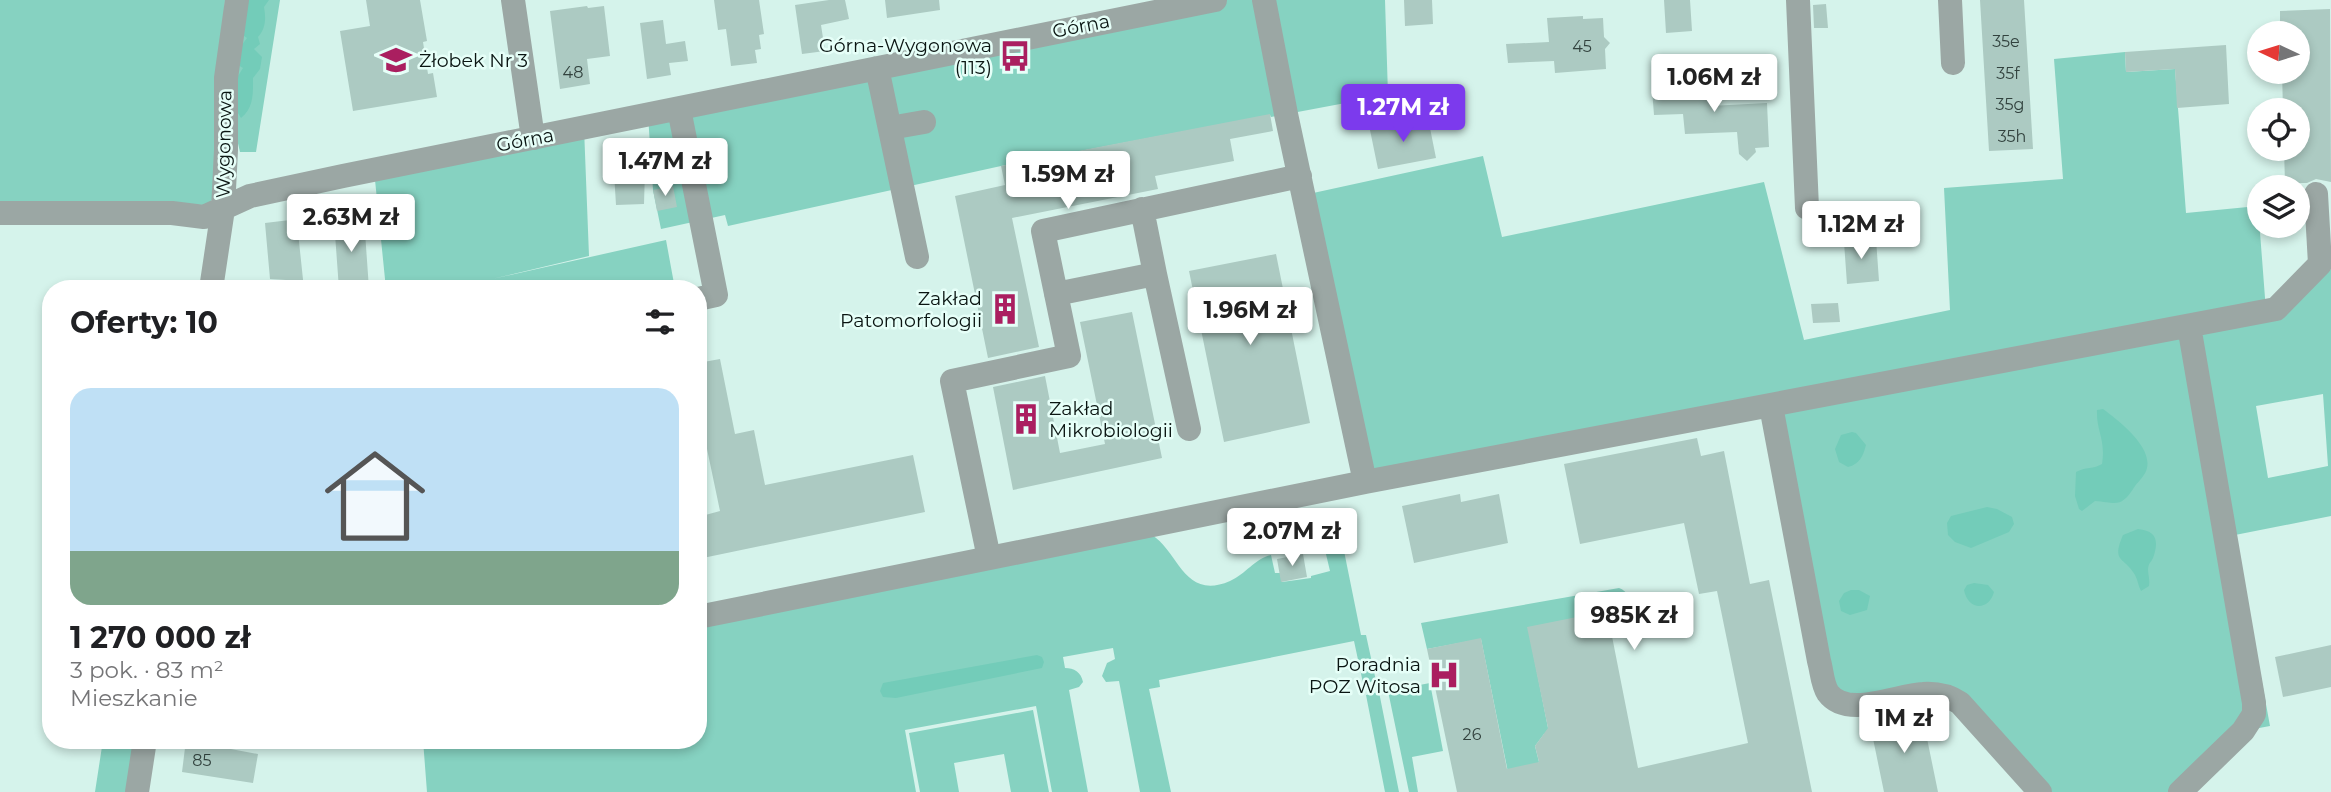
<!DOCTYPE html>
<html lang="pl">
<head>
<meta charset="utf-8">
<style>
  :root { --surface:#fff; --page:#f2f2f2; --text:#202124; --muted:#757577; --line:#e0e0e0; --accent:#7c3aed }
  body { margin:0; font-family:Montserrat,sans-serif; background:var(--page); color:var(--text); height:100vh; display:flex; flex-direction:column; font-size:26px; white-space:nowrap }
  * { box-sizing:border-box; margin:0 }
  p { font-size:23px; color:var(--muted) }
  .icon { flex:none; width:38px; height:38px; fill:none; stroke:currentColor; stroke-width:2; stroke-linecap:round; stroke-linejoin:round }
  .map { position:relative; flex:1; overflow:hidden }
  .drawer { position:absolute; left:42px; top:280px; width:665px; height:469px; display:flex; flex-direction:column; background:var(--surface); border-radius:28px; box-shadow:0 4px 10px #0003 }
  .drawer>* { flex:none }
  .needle { width:46px; rotate:274deg }
  .buttons { position:absolute; left:2247px; top:21px; display:grid; gap:14px }
  .buttons a { display:grid; place-items:center; width:63px; height:63px; border-radius:50%; background:var(--surface); box-shadow:0 4px 10px #0003; font-size:35px }
  .price { position:absolute; translate:-50% -60px; padding:0 16px; border-radius:7px; background:#fff; color:#222; font-size:23px; line-height:46px; filter:drop-shadow(0 2px 4px #0008) }
  .price::after { content:''; position:absolute; left:50%; top:42px; width:21px; height:16px; margin-left:-10px; background:inherit; clip-path:polygon(0 0,100% 0,50% 100%) }
  .price.current { background:var(--accent); color:#fff }
  ul { padding:0; list-style:none }
  li { display:grid; align-content:center; gap:14px; height:371px; padding:0 28px }
  li+li { border-top:2px solid var(--line) }
  li span { display:grid; place-items:center; height:217px; border-radius:21px; color:#555 }
  li>.icon { margin-inline-start:auto }
  span .icon { width:126px; height:126px; fill:#fffc; stroke-width:1 }
  li b { font-size:30px }
  h2 { display:flex; justify-content:space-between; align-items:center; height:84px; padding:0 28px; font-size:30px }
  .map>svg:first-child { display:block }
</style>
</head>
<body>
<div class="map">
<svg width="2331" height="792" viewBox="0 0 2331 792">
  <rect width="100%" height="100%" fill="#d5f3eb"/>
  <path fill="#86d2c1" fill-rule="evenodd" d="M 0,0 L 225,0 L 214,198 L 207,205 L 0,203 Z
    M 245,0 L 280,0 L 256,152 L 240,152 L 233,122 Z
    M 1215,0 L 1385,0 L 1388,95 L 1271,117 L 1270,115 L 1001,166 L 728,226 L 725,215 L 661,229 L 653,190 L 648,115 Z
    M 2125,52 L 2126,72 L 2175,69 L 2186,213 L 2258,206 L 2266,311 L 2276,309 L 2331,269 L 2331,516 L 2235,535 L 2270,726 L 2243,731 L 2180,792 L 2040,792 L 1960,703 L 1835,699 L 1770,406 L 1365,482 L 1304,195 L 1483,156 L 1502,237 L 1764,182 L 1804,340 L 1950,310 L 1944,188 L 2063,179 L 2054,59 ZM 2323,394 L 2328,466 L 2268,478 L 2256,406 Z
    M 584,128 L 589,256 L 492,279 L 666,240 L 675,289 L 386,289 L 374,170 Z
    M 1152,535 C 1179,552 1184,601 1230,581 C 1246,574 1254,559 1271,555 L 1275,573 L 1280,573 L 1282,582 L 1311,578 L 1311,576 L 1330,571 L 1325,550 L 1343,546 L 1361,635 L 1366,635 L 1376,681 L 1363,683 L 1354,641 L 1159,680 L 1160,687 L 1149,689 L 1171,792 L 1140,792 L 1119,681 L 1106,682 L 1102,676 L 1107,663 L 1115,659 L 1113,648 L 1063,657 L 1065,668 C 1074,668 1081,672 1083,682 L 1079,687 L 1069,690 L 1088,792 L 1052,792 L 1036,706 L 905,730 L 916,792 L 427,792 L 423,740 L 698,740 L 698,626 Z
    M 1619,588 C 1636,594 1635,622 1638,639 L 1629,640 L 1610,626 L 1528,627 L 1549,733 L 1544,734 L 1535,746 L 1539,762 L 1512,792 L 1481,639 L 1427,649 L 1421,623 Z
    M 1430,683 L 1443,751 L 1412,757 L 1418,792 L 1409,792 L 1388,691 Z
    M 1379,692 L 1399,792 L 1385,792 L 1366,695 Z
    M 1033,710 L 1049,792 L 1011,792 L 1004,754 L 954,763 L 959,792 L 920,792 L 909,733 Z
    M 103,740 L 145,740 L 137,792 L 95,792 Z"/>
  <path fill="#73ccb9" d="M 248,0 L 269,0 L 264,7 C 266,18 266,28 258,37 L 260,44 L 254,49 L 262,57 L 260,69 L 253,78 C 253,93 254,108 241,118 L 235,108 L 238,76 L 243,68 L 238,65 L 241,46 L 247,38 L 241,34 Z
    M 2103,409 C 2118,420 2152,446 2147,468 C 2146,474 2139,481 2135,486 C 2121,508 2118,503 2095,501 L 2082,511 L 2079,509 L 2075,496 L 2076,472 C 2085,467 2094,469 2102,464 C 2106,439 2096,431 2097,410 Z
    M 1852,432 L 1856,433 L 1866,445 C 1863,456 1860,464 1848,467 L 1839,462 L 1835,449 L 1841,435 Z
    M 1987,507 L 1997,509 L 2012,517 L 2014,524 L 2009,532 L 1971,548 L 1955,542 L 1948,535 L 1947,523 L 1951,516 Z
    M 2138,529 C 2157,531 2159,541 2153,558 C 2150,564 2149,562 2148,569 C 2148,575 2150,579 2149,586 L 2141,591 C 2138,586 2138,580 2135,575 C 2124,556 2111,563 2123,535 Z
    M 1974,583 L 1988,585 L 1994,592 C 1989,611 1968,611 1964,590 L 1967,585 Z
    M 1851,590 L 1859,590 L 1870,596 L 1867,610 L 1850,615 L 1841,611 L 1839,601 L 1844,593 Z
    M 1037,655 L 1042,657 L 1044,662 L 1042,668 L 896,698 L 883,697 L 880,691 L 883,683 Z"/>
  <path fill="#accac2" d="M 366,0 L 420,0 L 427,41 L 423,42 L 428,74 L 433,73 L 437,97 L 353,111 L 340,31 L 370,26 Z
    M 714,0 L 759,0 L 764,34 L 759,35 L 761,49 L 755,50 L 757,63 L 731,66 L 726,29 L 718,30 Z
    M 829,0 L 845,0 L 849,19 L 821,25 L 825,51 L 802,54 L 795,5 Z
    M 885,0 L 939,0 L 940,10 L 887,18 Z
    M 1404,0 L 1432,0 L 1433,24 L 1405,26 Z
    M 1664,0 L 1690,0 L 1692,31 L 1666,33 Z
    M 1980,0 L 2024,0 L 2033,149 L 1989,151 Z
    M 1826,4 L 1828,28 L 1814,28 L 1813,5 Z
    M 587,6 L 588,8 L 604,6 L 610,56 L 587,59 L 590,84 L 560,89 L 550,11 Z
    M 2330,9 L 2331,182 L 2316,179 L 2307,183 L 2285,183 L 2284,149 L 2298,149 L 2298,110 L 2283,110 L 2282,72 L 2298,72 L 2298,33 L 2280,33 L 2280,11 Z
    M 1583,16 L 1583,19 L 1603,18 L 1604,37 L 1610,43 L 1605,49 L 1606,69 L 1555,73 L 1554,61 L 1508,63 L 1506,44 L 1549,42 L 1547,18 Z
    M 663,20 L 666,44 L 685,41 L 688,61 L 669,63 L 671,75 L 647,79 L 640,23 Z
    M 2226,45 L 2229,104 L 2177,108 L 2175,69 L 2126,72 L 2125,52 Z
    M 1689,71 L 1708,71 L 1710,106 L 1767,103 L 1769,147 L 1755,148 L 1756,152 L 1747,161 L 1739,154 L 1737,132 L 1685,134 L 1683,114 L 1654,115 L 1652,89 L 1690,87 Z
    M 1270,114 L 1273,131 L 1230,139 L 1234,161 L 1155,176 L 1158,189 L 1012,218 L 1039,347 L 988,358 L 955,196 L 1005,185 L 1001,166 Z
    M 1428,118 L 1436,158 L 1378,169 L 1370,130 Z
    M 640,155 L 641,170 L 645,170 L 644,204 L 616,205 L 613,156 Z
    M 673,186 L 677,207 L 657,211 L 653,190 Z
    M 360,215 L 361,232 L 365,232 L 369,289 L 339,289 L 335,234 L 338,234 L 336,217 Z
    M 290,220 L 292,233 L 298,232 L 304,289 L 284,289 L 286,280 L 270,279 L 265,223 Z
    M 1864,238 L 1876,239 L 1879,281 L 1847,284 L 1844,242 Z
    M 1276,254 L 1310,423 L 1224,442 L 1189,271 Z
    M 1838,303 L 1840,322 L 1813,323 L 1811,304 Z
    M 1132,312 L 1162,458 L 1013,490 L 993,387 L 1045,376 L 1060,453 L 1105,444 L 1080,322 Z
    M 720,359 L 735,434 L 754,430 L 765,485 L 913,455 L 925,512 L 698,559 L 698,517 L 720,511 L 698,406 L 698,363 Z
    M 1697,438 L 1701,456 L 1724,451 L 1750,584 L 1769,580 L 1812,792 L 1457,792 L 1427,649 L 1481,638 L 1507,769 L 1539,762 L 1535,746 L 1548,728 L 1527,627 L 1607,611 L 1638,768 L 1748,743 L 1717,591 L 1699,594 L 1684,523 L 1580,544 L 1564,464 Z
    M 1460,494 L 1461,502 L 1499,494 L 1508,543 L 1414,563 L 1402,506 Z
    M 1303,554 L 1307,577 L 1281,582 L 1277,559 Z
    M 2331,645 L 2331,687 L 2283,697 L 2275,657 Z
    M 1922,714 L 1938,792 L 1884,792 L 1870,724 Z
    M 186,740 L 216,742 L 215,746 L 258,754 L 253,783 L 182,772 Z"/>
  <g fill="none" stroke-linecap="round" stroke-linejoin="round">
    <path stroke="#9ba7a4" stroke-width="24" d="M 513,0 L 533,138
      M 1798,0 L 1807,208
      M 1950,0 L 1953,63
      M 877,68 L 917,257
      M 679,109 L 716,295 L 698,299
      M 890,128 L 924,122
      M 0,213 L 172,213 L 204,217 L 250,196 L 343,176 L 1215,0
      M 1155,274 L 1189,429
      M 211,289 L 223,209 L 226,150 L 226,78 L 237,0
      M 1056,294 L 1155,274 L 1142,209
      M 1771,406 L 1819,661 C 1822,671 1822,684 1828,693 C 1847,719 1897,695 1923,694 C 1937,693 1949,696 1960,703 L 2040,792
      M 1365,482 L 2276,309 L 2320,264 L 2316,194
      M 989,558 L 952,381 L 1069,356 L 1043,231 L 1300,176
      M 698,617 L 1365,482 L 1286,114 L 1264,0
      M 137,792 L 145,740
      M 2180,792 L 2243,731 L 2254,714 L 2254,703 L 2189,326"/>
  </g>
  <defs>
    <symbol id="bus-bare" viewBox="-9 -9 18 18"><path d="M-5-6H5V4H4V6H2V4H-2V6H-4V4H-5ZM-3.5-4V0h7V-4ZM-3.5 1.2v1.5H-2V1.2ZM2 1.2v1.5H3.5V1.2Z" fill="#aa1f60" stroke="#e6fff8" stroke-width="2.5" paint-order="stroke"/></symbol>
    <symbol id="school-bare" viewBox="-9 -9 18 18"><path d="M0-5L7-2L0 1L-7-2ZM-4 1L0 2.5L4 1V4Q0 6-4 4Z" fill="#aa1f60" stroke="#e6fff8" stroke-width="2.5" paint-order="stroke"/></symbol>
    <symbol id="building-bare" viewBox="-9 -9 18 18"><path d="M-4-6H4V6H1V3H-1V6H-4ZM-2.5-4.3h1.7v1.8h-1.7ZM.8-4.3h1.7v1.8H.8ZM-2.5-1h1.7V.8h-1.7ZM.8-1h1.7V.8H.8Z" fill="#aa1f60" stroke="#e6fff8" stroke-width="2.5" paint-order="stroke"/></symbol>
    <symbol id="hospital-bare" viewBox="-9 -9 18 18"><path d="M-5-5h3v3.5h4V-5h3V5h-3V1.5h-4V5h-3Z" fill="#aa1f60" stroke="#e6fff8" stroke-width="2.5" paint-order="stroke"/></symbol>
  </defs>
  <g fill-rule="evenodd">
    <use href="#bus-bare" x="993" y="34" width="44" height="44"/>
    <use href="#school-bare" x="374" y="38" width="44" height="44"/>
    <use href="#building-bare" x="983" y="287" width="44" height="44"/>
    <use href="#building-bare" x="1004" y="397" width="44" height="44"/>
    <use href="#hospital-bare" x="1422" y="653" width="44" height="44"/>
  </g>
  <g text-anchor="middle" dominant-baseline="central" stroke-width="5" stroke-linejoin="round" paint-order="stroke">
    <g font-size="16" fill="#32423e">
      <text x="2006" y="41">35e</text>
      <text x="1582" y="46">45</text>
      <text x="573" y="72">48</text>
      <text x="2008" y="73">35f</text>
      <text x="2010" y="104">35g</text>
      <text x="2012" y="136">35h</text>
      <text x="1472" y="734">26</text>
      <text x="202" y="760">85</text>
    </g>
    <g font-size="19" fill="#0a1512" stroke="#e6fff8">
      <text transform="translate(1081 26) rotate(-11)">Górna</text>
      <text transform="translate(525 140) rotate(-11)">Górna</text>
      <text transform="translate(224 144) rotate(-89)">Wygonowa</text>
    </g>
    <g font-size="19" fill="#0a1512" stroke="#e6fff8" text-anchor="end">
      <text x="992" y="45">Górna-Wygonowa<tspan x="992" dy="22">(113)</tspan></text>
      <text x="419" y="60" text-anchor="start">Żłobek Nr 3</text>
      <text x="982" y="298">Zakład<tspan x="982" dy="22">Patomorfologii</tspan></text>
      <text x="1049" y="408" text-anchor="start">Zakład<tspan x="1049" dy="22">Mikrobiologii</tspan></text>
      <text x="1421" y="664">Poradnia<tspan x="1421" dy="22">POZ Witosa</tspan></text>
    </g>
  </g>
</svg>
<div class="buttons">
<a><svg class="needle" viewBox="-14 -14 28 28"><path d="M0-13l5 13h-10z" fill="#e53935"/><path d="M0 13l5-13h-10z" fill="#757577"/></svg></a>
<a><svg class="icon" aria-label="locate" viewBox="0 0 24 24"><circle cx="12" cy="12" r="6"/><path d="M12 2v4M12 18v4M2 12h4M18 12h4"/></svg></a>
<a><svg class="icon" aria-label="layers" viewBox="0 0 24 24"><path d="M12 4l9 5-9 5-9-5zM3 14l9 5 9-5"/></svg></a>
</div>
<b class="price" style="left:1714px;top:114px">1.06M zł</b>
<b class="price current" style="left:1403px;top:144px">1.27M zł</b>
<b class="price" style="left:665px;top:198px">1.47M zł</b>
<b class="price" style="left:1068px;top:211px">1.59M zł</b>
<b class="price" style="left:351px;top:254px">2.63M zł</b>
<b class="price" style="left:1861px;top:261px">1.12M zł</b>
<b class="price" style="left:1250px;top:347px">1.96M zł</b>
<b class="price" style="left:1292px;top:568px">2.07M zł</b>
<b class="price" style="left:1634px;top:652px">985K zł</b>
<b class="price" style="left:1904px;top:755px">1M zł</b>
<section class="drawer">
<h2>Oferty: 10<svg class="icon" aria-label="filters" viewBox="0 0 24 24"><path d="M4 7h16M4 17h16"/><circle cx="9" cy="7" r="2"/><circle cx="15" cy="17" r="2"/></svg></h2>
<ul>
<li><span style="background:linear-gradient(#bfe0f5 75%,#7fa58c 0)"><svg class="icon" aria-label="home" viewBox="0 0 24 24"><path d="M3 11l9-7 9 7M6 9v11h12V9"/></svg></span><div><b>1 270 000 zł</b><p>3 pok. · 83 m²</p><p>Mieszkanie</p></div></li>
</ul>
</section>
</div>
</body>
</html>
